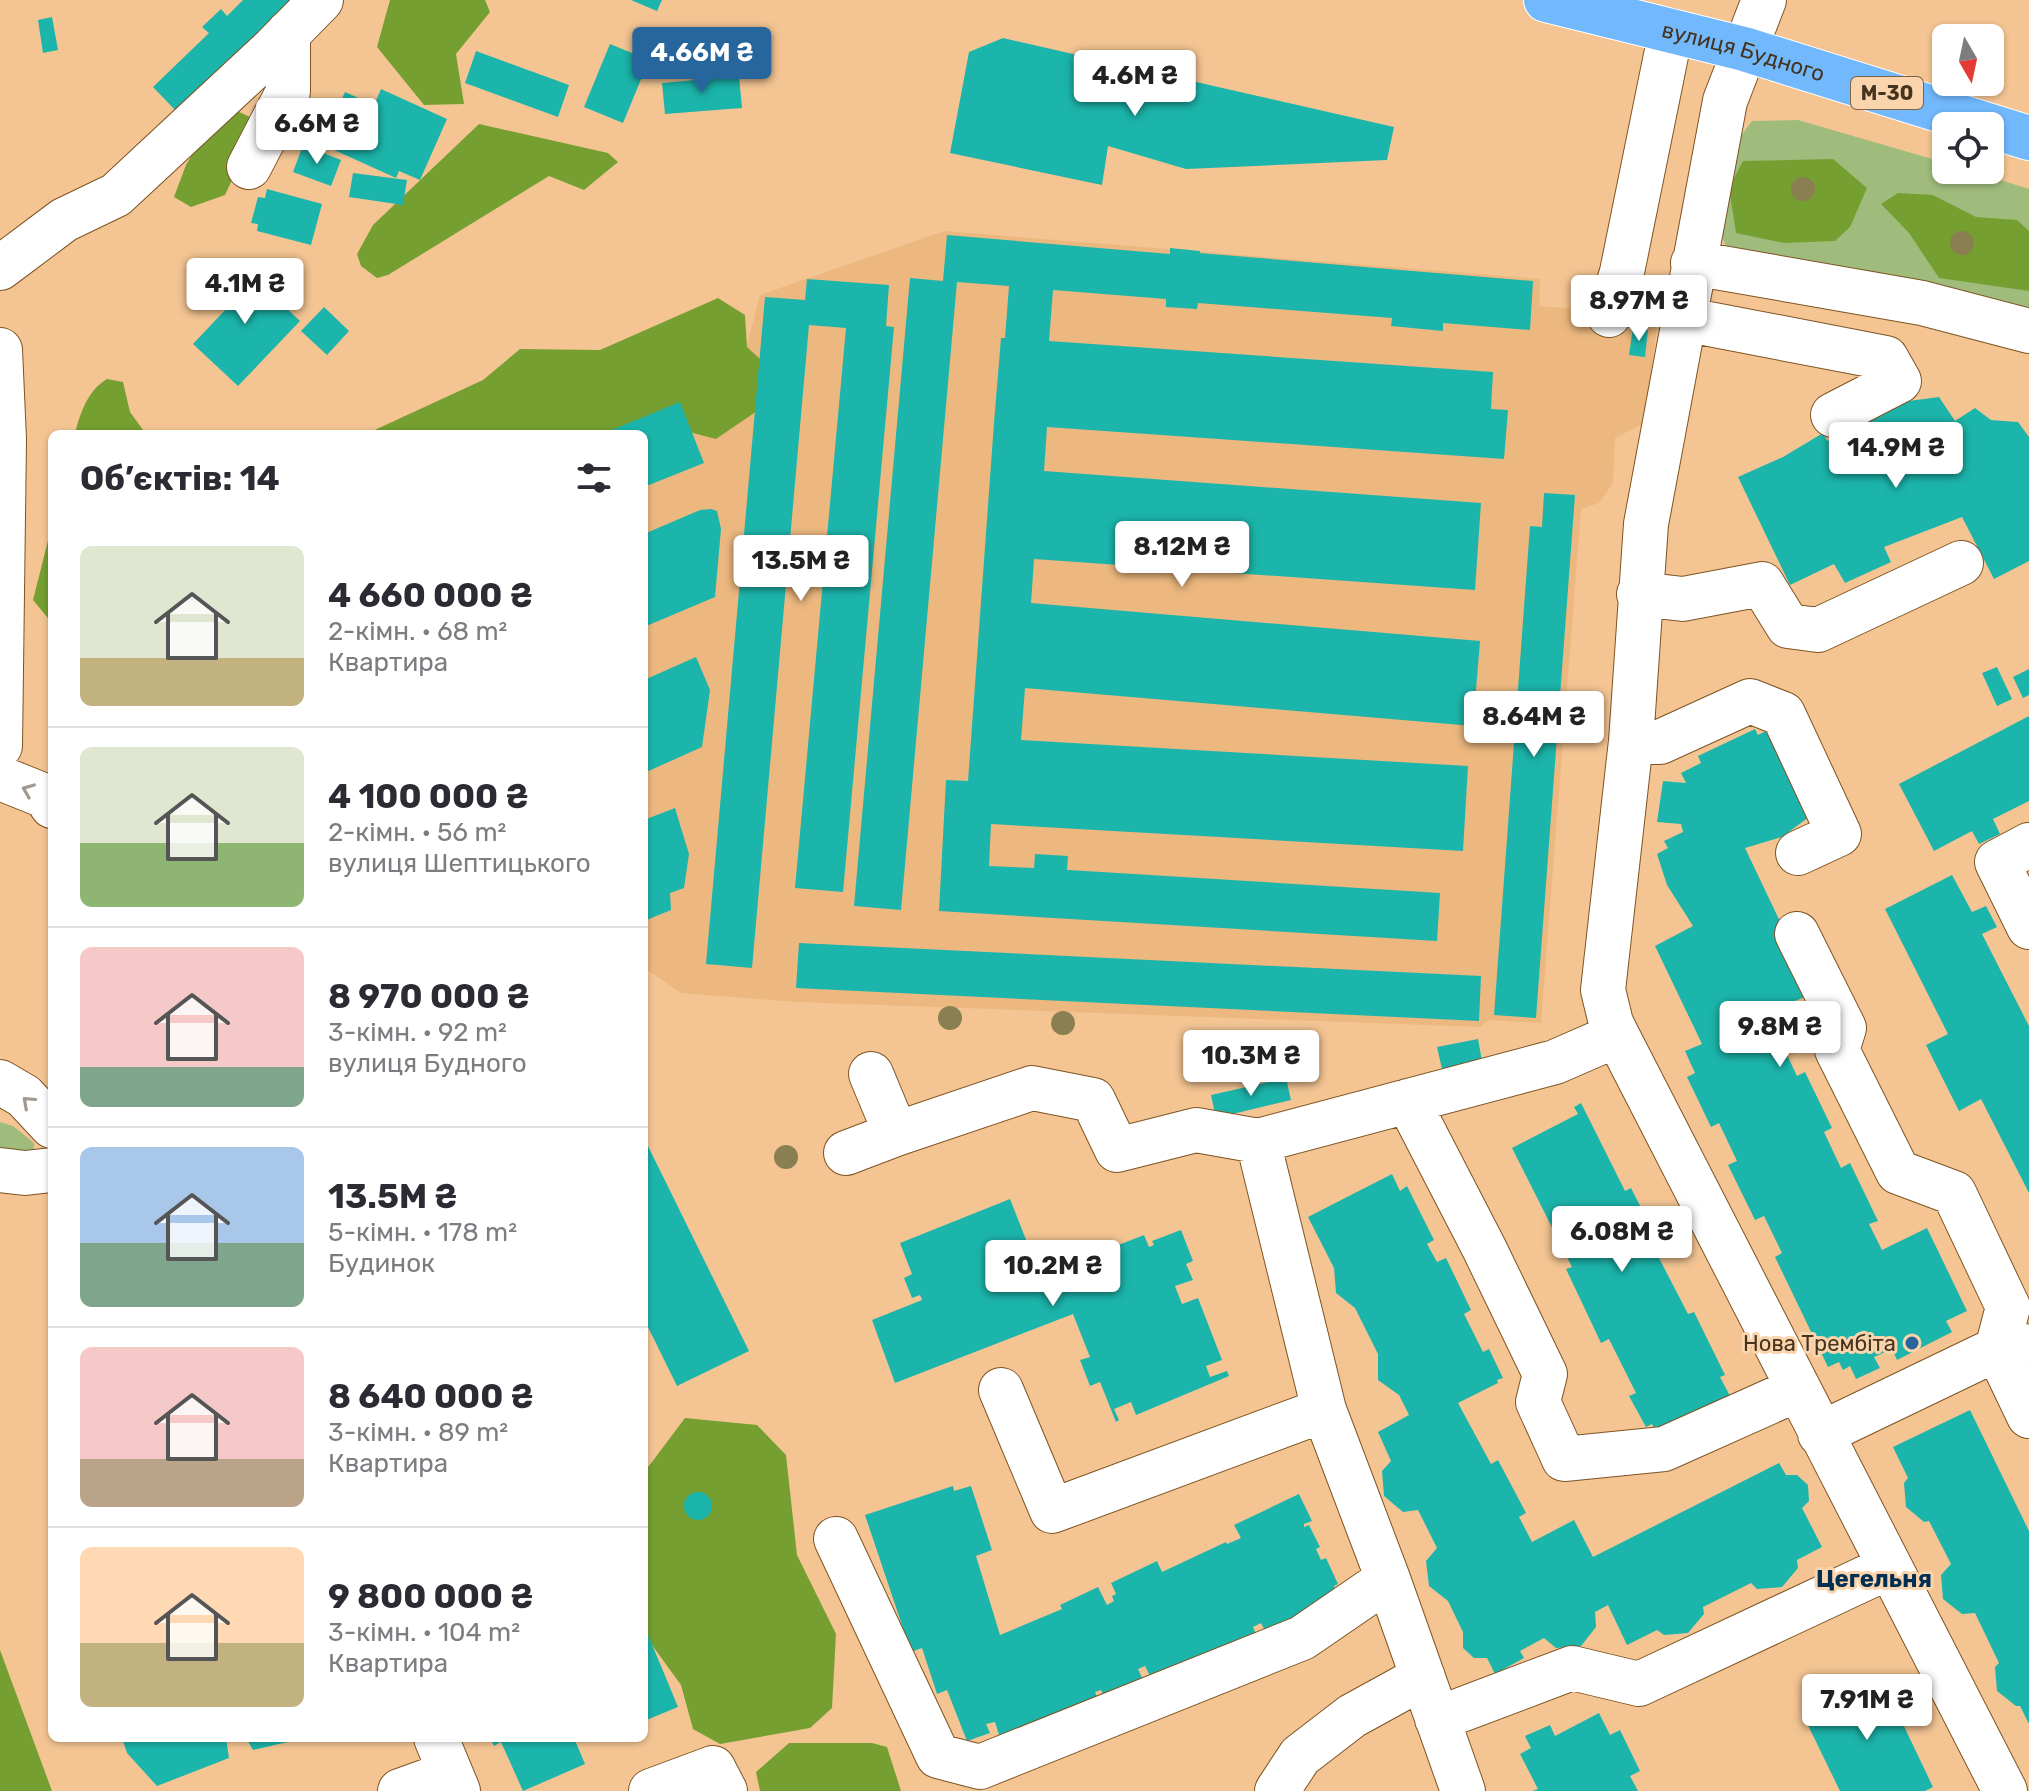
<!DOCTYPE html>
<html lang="uk">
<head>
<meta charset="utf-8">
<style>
  :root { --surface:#fff; --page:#f7f7f7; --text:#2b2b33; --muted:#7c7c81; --line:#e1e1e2; --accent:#27669c }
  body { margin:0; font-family:Rubik,sans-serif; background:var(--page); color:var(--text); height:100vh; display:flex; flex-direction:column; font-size:30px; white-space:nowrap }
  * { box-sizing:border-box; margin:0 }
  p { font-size:26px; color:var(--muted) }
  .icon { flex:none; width:44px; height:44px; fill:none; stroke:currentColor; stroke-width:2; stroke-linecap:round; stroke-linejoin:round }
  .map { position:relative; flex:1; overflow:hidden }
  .details { position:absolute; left:48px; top:430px; width:600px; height:1312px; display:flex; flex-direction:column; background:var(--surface); border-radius:12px; box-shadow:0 2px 6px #0004 }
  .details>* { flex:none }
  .needle { width:52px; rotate:171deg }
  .buttons { position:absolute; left:1932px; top:24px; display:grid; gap:16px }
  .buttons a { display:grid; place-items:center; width:72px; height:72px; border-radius:12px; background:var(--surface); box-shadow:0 2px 6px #0004; font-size:40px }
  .price { position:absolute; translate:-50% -68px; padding:0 18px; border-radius:8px; background:#fff; color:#222; font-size:26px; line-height:52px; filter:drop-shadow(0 2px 4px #0008) }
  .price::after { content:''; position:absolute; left:50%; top:48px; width:24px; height:18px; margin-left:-12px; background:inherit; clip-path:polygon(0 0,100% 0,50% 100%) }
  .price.selected { background:var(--accent); color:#fff }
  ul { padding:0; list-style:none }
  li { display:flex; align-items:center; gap:24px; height:200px; padding:0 32px }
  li+li { border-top:2px solid var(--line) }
  li span { display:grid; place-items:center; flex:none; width:224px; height:160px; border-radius:12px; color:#555 }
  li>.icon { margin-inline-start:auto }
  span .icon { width:96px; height:96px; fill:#fffc; stroke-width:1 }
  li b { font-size:34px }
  h2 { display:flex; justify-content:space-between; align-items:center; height:96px; padding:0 32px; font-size:34px }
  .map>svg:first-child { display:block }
</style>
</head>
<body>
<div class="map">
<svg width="2029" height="1791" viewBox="0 0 2029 1791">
  <rect width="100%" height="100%" fill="#f4c593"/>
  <path fill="#ecb87f" d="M 944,231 L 1540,279 L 1539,306 L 1592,310 L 1657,328 L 1645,423 L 1615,438 L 1613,483 L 1599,503 L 1581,509 L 1541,1023 L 1489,1020 L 1480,1027 L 797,1002 L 681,993 L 644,968 L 644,434 L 598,434 L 742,364 L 760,295 Z"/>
  <path fill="#9fbc7c" d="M 1798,120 L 1946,163 L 1946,170 L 1969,170 L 2029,189 L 2029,317 L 1728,253 L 1716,218 L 1732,148 L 1752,121 Z
    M 0,1122 L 13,1126 L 34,1143 L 34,1156 L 0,1156 Z"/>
  <path fill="#75a031" d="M 390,0 L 485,0 L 490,12 L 456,54 L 464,104 L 424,105 L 377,47 Z
    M 237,111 L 267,125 L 241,161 L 225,195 L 191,207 L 174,197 L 186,165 L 206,131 Z
    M 479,124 L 608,153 L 618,162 L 584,190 L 549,176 L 388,275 L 377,278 L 361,266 L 357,254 L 373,225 Z
    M 1833,159 L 1867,188 L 1850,227 L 1835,241 L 1784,243 L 1736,233 L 1729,188 L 1743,161 Z
    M 1898,193 L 1933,195 L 1976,217 L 2017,220 L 2029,231 L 2029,291 L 1939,278 L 1909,233 L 1881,204 Z
    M 718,298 L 745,315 L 747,347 L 791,388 L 716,439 L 655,423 L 640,434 L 366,434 L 483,380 L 520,349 L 600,350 Z
    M 107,379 L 123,382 L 130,412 L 146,434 L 75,434 C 80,413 88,390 107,379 Z
    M 52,525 L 52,623 L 33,600 Z
    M 685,1418 L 757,1425 L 786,1455 L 797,1555 L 836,1634 L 832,1708 L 810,1728 L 720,1744 L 693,1729 L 681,1685 L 644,1634 L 644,1467 L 649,1466 Z
    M 0,1650 L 52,1791 L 0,1791 Z
    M 789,1743 L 872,1743 L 887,1747 L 901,1791 L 760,1791 L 756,1772 Z"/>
  <path fill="#1cb5ab" d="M 243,0 L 296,0 L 177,112 L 153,87 L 209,33 L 202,27 L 221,9 L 227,16 Z
    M 631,0 L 662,0 L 657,11 Z
    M 52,17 L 58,50 L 43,53 L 38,20 Z
    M 1003,38 L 1394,127 L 1387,160 L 1186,169 L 1108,146 L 1102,185 L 950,153 L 969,52 Z
    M 610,44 L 649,60 L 623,123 L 584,107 Z
    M 476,51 L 569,85 L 558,117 L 465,83 Z
    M 739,76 L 742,108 L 665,114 L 662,83 Z
    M 381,89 L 447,119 L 420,180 L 399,171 L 396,178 L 321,144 L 345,92 L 374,105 Z
    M 303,145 L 341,160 L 331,186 L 293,172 Z
    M 353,173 L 407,180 L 403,205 L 349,197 Z
    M 267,189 L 322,204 L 311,245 L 257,231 L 258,224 L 251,223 L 258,197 L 265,198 Z
    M 947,235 L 1170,254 L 1170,248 L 1200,251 L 1200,253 L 1533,281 L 1530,330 L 1443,323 L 1443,331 L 1391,326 L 1392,318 L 1198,303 L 1197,309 L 1166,307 L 1166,299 L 1053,290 L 1049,341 L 1493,372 L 1491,409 L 1508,410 L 1504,459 L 1047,427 L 1044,471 L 1481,503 L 1475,590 L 1034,559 L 1031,603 L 1480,641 L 1473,726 L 1025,688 L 1021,740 L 1468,766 L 1463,851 L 991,824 L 989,866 L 1034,868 L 1035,854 L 1068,856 L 1067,870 L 1069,870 L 1440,893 L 1437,941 L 939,911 L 946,780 L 968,781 L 994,423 L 1001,338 L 1005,338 L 1009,286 L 957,282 L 901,910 L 854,906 L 910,278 L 943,281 Z
    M 240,265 L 300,321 L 238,386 L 193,344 L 227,308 L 212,293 Z
    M 807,279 L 889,285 L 886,326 L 894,327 L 843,892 L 795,888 L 846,328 L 809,325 L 752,968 L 706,964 L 765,297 L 805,300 Z
    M 324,307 L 349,331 L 327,355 L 301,331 Z
    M 1633,328 L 1648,330 L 1645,357 L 1629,355 Z
    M 1939,397 L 1955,421 L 1975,408 L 1991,420 L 2018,422 L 2029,437 L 2029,561 L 1994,579 L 1962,517 L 1884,547 L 1891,562 L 1845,583 L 1834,564 L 1790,585 L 1738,477 L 1783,457 L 1823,433 L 1827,441 L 1901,402 Z
    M 680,402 L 704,463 L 644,487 L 644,434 L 602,434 Z
    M 1544,493 L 1575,495 L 1536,1018 L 1494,1015 L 1530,526 L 1542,527 Z
    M 711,509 L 717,511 L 721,529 L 715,597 L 644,627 L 644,534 L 700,510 Z
    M 696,657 L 710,690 L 702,747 L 644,773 L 644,680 Z
    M 1997,667 L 2012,699 L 1997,706 L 1982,673 Z
    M 2029,669 L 2029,695 L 2023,698 L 2013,677 Z
    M 2029,716 L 2029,801 L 1993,819 L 2000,834 L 1979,844 L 1972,831 L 1934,851 L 1899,784 Z
    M 1755,729 L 1758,735 L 1766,731 L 1809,817 L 1782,837 L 1745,848 L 1814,993 L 1767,1013 L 1797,1076 L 1805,1072 L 1832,1128 L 1824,1132 L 1841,1168 L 1850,1163 L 1878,1221 L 1869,1224 L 1882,1250 L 1927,1228 L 1967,1311 L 1946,1321 L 1952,1332 L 1897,1360 L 1892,1349 L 1874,1357 L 1880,1368 L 1856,1379 L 1850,1366 L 1843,1370 L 1839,1362 L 1828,1367 L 1775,1257 L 1782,1253 L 1764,1216 L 1755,1220 L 1728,1165 L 1737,1161 L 1719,1123 L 1711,1127 L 1687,1077 L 1695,1073 L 1685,1051 L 1702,1044 L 1655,946 L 1693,926 L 1667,885 L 1657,854 L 1668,848 L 1664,841 L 1683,832 L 1681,824 L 1657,822 L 1663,781 L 1686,783 L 1681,773 L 1701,763 L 1698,756 Z
    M 675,808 L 689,854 L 684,888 L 670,893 L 671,910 L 644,921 L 644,820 Z
    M 1952,875 L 1972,912 L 1986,906 L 1997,927 L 1982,934 L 2029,1026 L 2029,1193 L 1981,1099 L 1959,1111 L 1926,1045 L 1948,1034 L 1885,909 Z
    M 799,943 L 1481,976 L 1479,1021 L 796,988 Z
    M 1478,1039 L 1482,1061 L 1442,1069 L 1437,1047 Z
    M 1286,1078 L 1291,1100 L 1216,1118 L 1211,1095 Z
    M 1581,1103 L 1625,1191 L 1631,1188 L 1664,1253 L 1658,1256 L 1688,1314 L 1694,1312 L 1725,1375 L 1720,1377 L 1730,1396 L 1657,1434 L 1652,1424 L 1646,1427 L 1629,1396 L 1636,1393 L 1609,1339 L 1601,1343 L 1566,1269 L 1572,1267 L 1512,1148 L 1578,1114 L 1574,1107 Z
    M 644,1138 L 749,1351 L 677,1386 L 644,1319 Z
    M 1392,1174 L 1400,1191 L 1407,1186 L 1434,1240 L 1427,1244 L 1437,1262 L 1446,1258 L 1471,1310 L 1464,1314 L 1483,1352 L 1489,1349 L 1503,1378 L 1497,1380 L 1498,1383 L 1458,1403 L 1491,1464 L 1498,1460 L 1526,1513 L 1519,1517 L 1532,1542 L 1574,1520 L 1593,1557 L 1779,1463 L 1786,1475 L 1797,1475 L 1808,1485 L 1809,1501 L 1802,1508 L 1822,1547 L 1797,1560 L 1798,1568 L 1782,1587 L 1757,1589 L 1751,1583 L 1703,1607 L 1704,1614 L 1688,1633 L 1664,1635 L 1657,1630 L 1627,1645 L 1608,1605 L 1595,1612 L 1596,1627 L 1581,1646 L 1556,1648 L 1544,1638 L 1520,1651 L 1524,1658 L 1495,1674 L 1487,1658 L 1474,1658 L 1463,1648 L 1463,1632 L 1448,1601 L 1429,1586 L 1426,1561 L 1437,1548 L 1418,1510 L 1403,1512 L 1384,1496 L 1382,1471 L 1391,1461 L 1378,1432 L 1409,1415 L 1399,1395 L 1378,1380 L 1378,1354 L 1355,1308 L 1336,1293 L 1334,1268 L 1308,1217 Z
    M 1010,1199 L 1038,1270 L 1054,1264 L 1061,1281 L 1081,1273 L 1074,1255 L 1100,1245 L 1103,1251 L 1144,1235 L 1149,1247 L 1154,1245 L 1152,1241 L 1181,1230 L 1193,1261 L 1186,1264 L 1193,1280 L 1175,1286 L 1182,1304 L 1198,1298 L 1222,1360 L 1206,1366 L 1210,1377 L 1227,1371 L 1229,1376 L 1136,1415 L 1131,1402 L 1114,1409 L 1119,1420 L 1116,1422 L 1100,1382 L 1090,1386 L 1080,1360 L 1090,1357 L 1073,1314 L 895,1383 L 872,1320 L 922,1300 L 920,1295 L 912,1298 L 904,1278 L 912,1274 L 900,1243 Z
    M 1970,1410 L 2029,1531 L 2029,1724 L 2020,1706 L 2016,1706 L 1997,1691 L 1995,1667 L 1999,1663 L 1975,1613 L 1962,1614 L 1943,1599 L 1941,1575 L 1951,1564 L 1929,1521 L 1924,1522 L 1906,1507 L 1904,1483 L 1908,1478 L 1893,1447 Z
    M 953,1486 L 954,1491 L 971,1486 L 992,1550 L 976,1556 L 1000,1635 L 1062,1609 L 1060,1605 L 1098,1587 L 1107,1605 L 1114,1601 L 1112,1596 L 1116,1594 L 1111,1583 L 1157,1561 L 1162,1572 L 1226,1542 L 1227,1544 L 1241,1538 L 1234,1525 L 1299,1494 L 1312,1521 L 1304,1524 L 1304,1527 L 1309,1525 L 1320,1547 L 1316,1549 L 1321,1560 L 1326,1558 L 1338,1584 L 1334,1586 L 1338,1596 L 1265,1631 L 1261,1623 L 1253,1627 L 1256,1634 L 1166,1678 L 1163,1670 L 1150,1676 L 1145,1666 L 1138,1669 L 1143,1680 L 1105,1698 L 1101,1690 L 1095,1692 L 1099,1701 L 999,1735 L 995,1722 L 986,1724 L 990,1733 L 967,1741 L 947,1690 L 937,1694 L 922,1648 L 911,1652 L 865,1515 Z
    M684 1506a14 14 0 1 1 28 0a14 14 0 1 1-28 0Z
    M 644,1625 L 678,1707 L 644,1721 Z
    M 1880,1676 L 1933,1787 L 1925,1791 L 1840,1791 L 1802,1713 Z
    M 1599,1713 L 1610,1735 L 1620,1730 L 1640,1771 L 1630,1776 L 1638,1791 L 1532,1791 L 1538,1789 L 1520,1754 L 1531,1748 L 1525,1736 L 1550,1725 L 1555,1736 Z
    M 122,1738 L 226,1738 L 229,1758 L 157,1786 L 127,1753 Z
    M 246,1738 L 301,1738 L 301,1739 L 253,1750 Z
    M 490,1738 L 574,1738 L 585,1764 L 523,1791 L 501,1742 L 494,1746 Z"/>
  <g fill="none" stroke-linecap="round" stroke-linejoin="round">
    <defs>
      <path id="minor" d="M 1764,0 L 1725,101 L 1646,524 L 1631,741 L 1603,990 L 1611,1023 L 1617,1035 L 2005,1791
        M 249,167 L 288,92 L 288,33
        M 1693,263 L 1922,303 L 2029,331
        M 0,268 L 64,220 L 116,195 L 274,48 L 321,0
        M 1609,315 L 1622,272 L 1671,31
        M 1683,319 L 1886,358 L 1899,381 L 1833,415
        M 0,350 L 4,439 L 0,746
        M 1639,594 L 1683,599 L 1762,584 L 1788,626 L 1818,630 L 1961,563
        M 1631,741 L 1660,742 L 1750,701 L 1783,714 L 1839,834 L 1798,853
        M 0,778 L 45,796 L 52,806
        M 2029,845 L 1997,862 L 2029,927
        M 1797,934 L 1844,1028 L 1837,1050 L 1898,1172 L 1954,1193 L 2008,1307 L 1997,1349 L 1820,1434
        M 871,1074 L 896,1134 L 1032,1088 L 1093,1100 L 1117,1150 L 1196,1130 L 1258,1141
        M 0,1082 L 24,1096 L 52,1126
        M 1408,1101 L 1484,1248 L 1545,1374 L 1538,1402 L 1564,1459 L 1664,1449 L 1798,1389
        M 846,1153 L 896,1134
        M 0,1170 L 25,1173 L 52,1170
        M 2024,1346 L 1997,1349 L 2029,1416
        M 1001,1390 L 1052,1511 L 1324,1410
        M 836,1539 L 938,1756 L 980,1767 L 1302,1638 L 1388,1579
        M 1437,1719 L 1572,1668 L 1639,1684 L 1889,1567
        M 436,1738 L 458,1791
        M 400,1791 L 450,1773
        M 651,1791 L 713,1768 L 725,1791
        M 1277,1791 L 1300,1756 L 1352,1716 L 1423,1677
        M 1463,1791 L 1388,1579 L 1324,1410 L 1258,1141 L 1555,1062 L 1617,1035"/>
      <g id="highway">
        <path id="s1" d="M 1546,0 L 1744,49 L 2029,138"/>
      </g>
    </defs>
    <use href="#minor" stroke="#7d5422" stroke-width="46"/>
    <use href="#highway" stroke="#fff" stroke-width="46"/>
    <use href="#minor" stroke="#fff" stroke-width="44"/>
    <use href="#highway" stroke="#71b8fc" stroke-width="44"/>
  </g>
  <g fill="#8a7f51">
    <circle cx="1803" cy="189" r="12"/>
    <circle cx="1962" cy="243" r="12"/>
    <circle cx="950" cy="1018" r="12"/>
    <circle cx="1063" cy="1023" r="12"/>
    <circle cx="786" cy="1157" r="12"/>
  </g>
  <defs><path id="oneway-chevron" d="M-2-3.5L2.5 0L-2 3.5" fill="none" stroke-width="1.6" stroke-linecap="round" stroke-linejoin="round" transform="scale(2)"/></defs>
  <g stroke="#a2998e">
    <use href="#oneway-chevron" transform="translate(28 790) rotate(-158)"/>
    <use href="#oneway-chevron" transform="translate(28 1102) rotate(-138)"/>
  </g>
  <circle fill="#27669c" stroke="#fad4ac" stroke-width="3" cx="1912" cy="1343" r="8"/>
  <g text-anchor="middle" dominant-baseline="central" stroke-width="6" stroke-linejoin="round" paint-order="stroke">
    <rect fill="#fad4ac" stroke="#7b6349" stroke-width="2" x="1851" y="77" width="72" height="32" rx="6"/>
    <g font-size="20" font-weight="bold" fill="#45331e">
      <text x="1887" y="93">М-30</text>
    </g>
    <g font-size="22" fill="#45331e" stroke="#fad4ac">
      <text stroke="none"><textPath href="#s1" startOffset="204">вулиця Будного</textPath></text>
    </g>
    <g font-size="22" fill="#45331e" stroke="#fad4ac" text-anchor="end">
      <text x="1896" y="1343">Нова Трембіта</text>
    </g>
    <g font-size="24" font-weight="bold" fill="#002f53" stroke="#fad4ac">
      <text x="1874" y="1579">Цегельня</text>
    </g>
  </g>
</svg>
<div class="buttons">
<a><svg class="needle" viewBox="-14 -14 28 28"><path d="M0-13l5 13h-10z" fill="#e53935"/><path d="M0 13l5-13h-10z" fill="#7c7c81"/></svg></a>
<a><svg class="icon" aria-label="locate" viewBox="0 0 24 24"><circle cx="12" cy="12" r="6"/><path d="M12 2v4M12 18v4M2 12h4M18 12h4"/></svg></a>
</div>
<b class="price selected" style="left:702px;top:95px">4.66M ₴</b>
<b class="price" style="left:1135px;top:118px">4.6M ₴</b>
<b class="price" style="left:317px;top:166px">6.6M ₴</b>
<b class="price" style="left:245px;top:326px">4.1M ₴</b>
<b class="price" style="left:1639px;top:343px">8.97M ₴</b>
<b class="price" style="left:1896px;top:490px">14.9M ₴</b>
<b class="price" style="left:1182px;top:589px">8.12M ₴</b>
<b class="price" style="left:801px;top:603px">13.5M ₴</b>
<b class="price" style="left:1534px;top:759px">8.64M ₴</b>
<b class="price" style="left:1780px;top:1069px">9.8M ₴</b>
<b class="price" style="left:1251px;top:1098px">10.3M ₴</b>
<b class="price" style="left:1622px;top:1274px">6.08M ₴</b>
<b class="price" style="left:1053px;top:1308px">10.2M ₴</b>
<b class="price" style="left:1867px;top:1742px">7.91M ₴</b>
<section class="details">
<h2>Об’єктів: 14<svg class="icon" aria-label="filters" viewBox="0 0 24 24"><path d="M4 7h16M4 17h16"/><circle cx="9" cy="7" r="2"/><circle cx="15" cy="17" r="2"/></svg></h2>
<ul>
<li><span style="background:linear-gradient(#dfe7d0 70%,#c2b280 0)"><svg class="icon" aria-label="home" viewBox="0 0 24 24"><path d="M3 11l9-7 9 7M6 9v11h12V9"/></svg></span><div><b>4 660 000 ₴</b><p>2-кімн. · 68 m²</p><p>Квартира</p></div></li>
<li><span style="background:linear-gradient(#dfe7d0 60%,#8fb573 0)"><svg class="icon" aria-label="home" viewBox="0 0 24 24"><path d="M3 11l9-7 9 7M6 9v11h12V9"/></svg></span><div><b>4 100 000 ₴</b><p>2-кімн. · 56 m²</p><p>вулиця Шептицького</p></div></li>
<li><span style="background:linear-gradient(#f6c9c9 75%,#7fa58c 0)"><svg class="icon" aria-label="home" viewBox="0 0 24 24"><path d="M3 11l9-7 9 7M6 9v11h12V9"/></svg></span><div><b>8 970 000 ₴</b><p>3-кімн. · 92 m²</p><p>вулиця Будного</p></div></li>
<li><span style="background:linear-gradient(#a9c7e8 60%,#7fa58c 0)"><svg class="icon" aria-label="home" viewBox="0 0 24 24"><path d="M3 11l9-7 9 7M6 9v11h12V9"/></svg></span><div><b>13.5M ₴</b><p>5-кімн. · 178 m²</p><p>Будинок</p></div></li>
<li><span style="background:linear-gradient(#f6c9c9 70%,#b9a48a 0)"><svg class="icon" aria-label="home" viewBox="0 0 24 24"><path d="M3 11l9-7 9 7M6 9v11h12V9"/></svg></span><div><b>8 640 000 ₴</b><p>3-кімн. · 89 m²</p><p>Квартира</p></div></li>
<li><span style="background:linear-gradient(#ffd9b3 60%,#c2b280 0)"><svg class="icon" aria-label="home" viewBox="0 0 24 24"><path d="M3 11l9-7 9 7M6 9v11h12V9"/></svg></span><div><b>9 800 000 ₴</b><p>3-кімн. · 104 m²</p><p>Квартира</p></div></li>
</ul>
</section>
</div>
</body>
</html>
